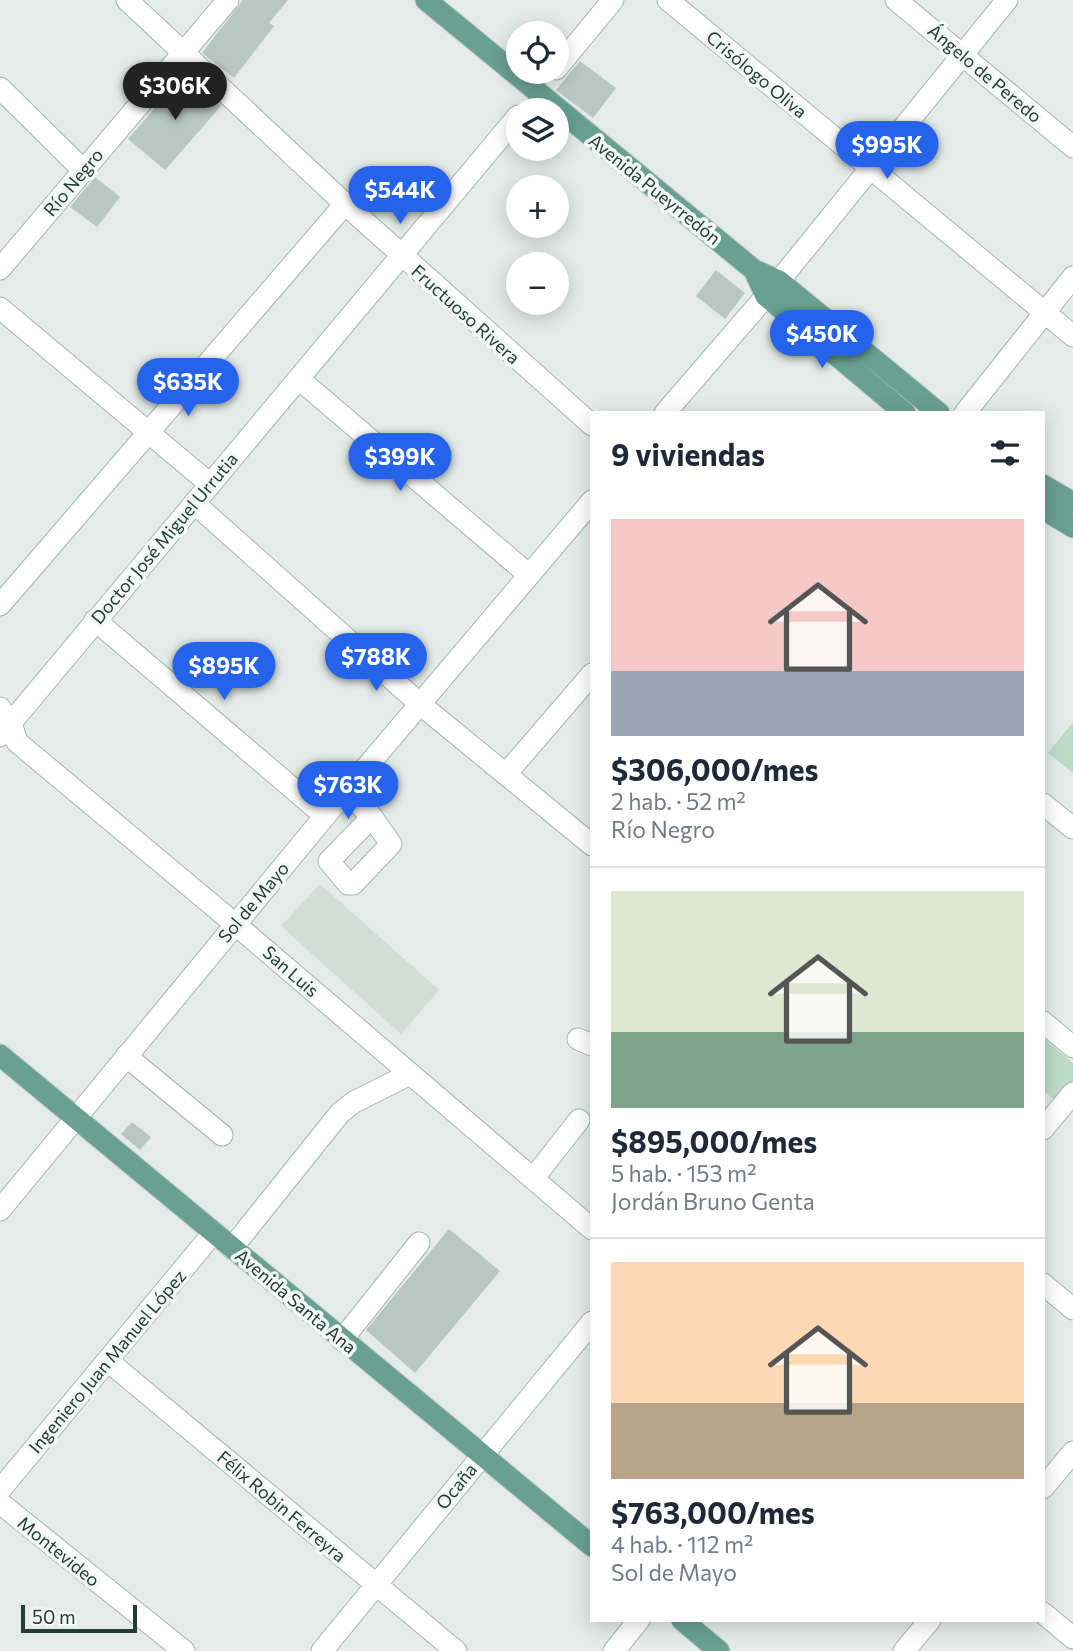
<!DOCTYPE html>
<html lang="es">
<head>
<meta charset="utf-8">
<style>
  :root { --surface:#fff; --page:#f6f6f7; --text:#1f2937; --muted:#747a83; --line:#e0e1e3; --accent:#2563eb }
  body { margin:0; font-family:Commissioner,sans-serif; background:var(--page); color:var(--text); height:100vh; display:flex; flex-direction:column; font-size:26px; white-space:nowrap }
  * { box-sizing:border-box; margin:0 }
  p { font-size:23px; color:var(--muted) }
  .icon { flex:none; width:38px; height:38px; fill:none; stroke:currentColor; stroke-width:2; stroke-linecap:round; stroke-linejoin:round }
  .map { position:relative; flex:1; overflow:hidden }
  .drawer { position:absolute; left:590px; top:411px; width:455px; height:1211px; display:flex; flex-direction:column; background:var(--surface); border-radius:0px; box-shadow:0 4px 18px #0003 }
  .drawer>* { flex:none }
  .buttons { position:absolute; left:506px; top:21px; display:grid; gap:14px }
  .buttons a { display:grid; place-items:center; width:63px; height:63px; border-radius:50%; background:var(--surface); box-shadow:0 4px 18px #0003; font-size:35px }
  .scale { position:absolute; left:21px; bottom:18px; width:116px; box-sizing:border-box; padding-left:7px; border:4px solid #233d36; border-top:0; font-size:19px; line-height:24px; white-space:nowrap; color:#233d36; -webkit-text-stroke:5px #f3f9f6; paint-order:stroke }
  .price { position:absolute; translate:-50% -60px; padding:0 16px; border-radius:24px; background:var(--accent); color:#fff; font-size:23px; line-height:46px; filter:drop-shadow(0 2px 4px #0008) }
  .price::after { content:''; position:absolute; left:50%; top:42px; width:21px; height:16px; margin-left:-10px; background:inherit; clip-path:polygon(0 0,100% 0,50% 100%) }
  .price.current { background:#222; color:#fff }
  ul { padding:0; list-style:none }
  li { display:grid; align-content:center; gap:14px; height:371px; padding:0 21px }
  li+li { border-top:2px solid var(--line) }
  li span { display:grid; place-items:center; height:217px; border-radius:0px; color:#555 }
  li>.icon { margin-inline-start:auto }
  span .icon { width:126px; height:126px; fill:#fffc; stroke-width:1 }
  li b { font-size:30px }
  h2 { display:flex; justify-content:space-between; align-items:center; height:84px; padding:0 21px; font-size:30px }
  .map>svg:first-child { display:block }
</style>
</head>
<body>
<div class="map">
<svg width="1073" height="1651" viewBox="0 0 1073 1651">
  <rect width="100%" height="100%" fill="#e3ece8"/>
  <path fill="#d1dcd7" d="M 320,884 L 439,990 L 401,1034 L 281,926 Z"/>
  <path fill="#bddcc5" d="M 1073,722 L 1073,773 L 1048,753 Z
    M 1043,1038 L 1073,1063 L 1073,1085 L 1054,1100 L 1043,1090 Z"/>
  <path fill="#b8c7c1" d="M 243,0 L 288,0 L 269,23 L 274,26 L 234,78 L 202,53 Z
    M 580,61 L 616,88 L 593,118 L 556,90 Z
    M 185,73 L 221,106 L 165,170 L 128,139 Z
    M 95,177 L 120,197 L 97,227 L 70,207 Z
    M 716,270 L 745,293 L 725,319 L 696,296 Z
    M 132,1122 L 151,1137 L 140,1150 L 121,1134 Z
    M 449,1229 L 500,1271 L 415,1373 L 366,1330 Z"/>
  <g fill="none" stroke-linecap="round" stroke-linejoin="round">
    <defs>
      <path id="minor" d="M 127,0 L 345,204 L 592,425
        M 668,0 L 1073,336
        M 896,0 L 1073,147
        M 556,69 L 613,0
        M 0,88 L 83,170
        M 0,269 L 228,0
        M 0,308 L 210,484
        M 299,379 L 529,575
        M 665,413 L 779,281 L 1007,0
        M 965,413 L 1073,277
        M 194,503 L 420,704 L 592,845
        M 0,605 L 345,204
        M 95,620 L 325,816
        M 0,708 L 11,723 L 17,742 L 235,924 L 592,1229
        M 0,736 L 518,116
        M 506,774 L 592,674
        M 346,791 L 372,817 L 391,844 L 353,884 L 348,884 L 329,861 L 372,817
        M 1043,804 L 1073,828
        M 1043,1022 L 1073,1047
        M 578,1039 L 592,1045
        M 126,1056 L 222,1135
        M 1043,1129 L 1073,1093
        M 533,1179 L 579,1120
        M 0,1210 L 325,816 L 592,501
        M 232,1248 L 340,1113 L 354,1102 L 410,1074
        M 1043,1284 L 1073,1309
        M 342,1340 L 419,1243
        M 108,1361 L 456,1651
        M 1043,1488 L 1073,1452
        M 0,1490 L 214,1232
        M 0,1503 L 184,1651
        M 1043,1613 L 1073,1638
        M 322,1651 L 592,1322
        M 614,1651 L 639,1620
        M 904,1651 L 930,1620"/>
      <path id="major" d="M 426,0 L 754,270 L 779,281 L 939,413
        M 754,270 L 766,296 L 905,413
        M 1043,485 L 1073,503
        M 1043,509 L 1073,527
        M 0,1055 L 592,1546
        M 682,1620 L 719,1651"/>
    </defs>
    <use href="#minor" stroke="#a6b4af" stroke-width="23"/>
    <use href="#major" stroke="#c1c9c7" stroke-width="23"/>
    <use href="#minor" stroke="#fff" stroke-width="21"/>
    <use href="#major" stroke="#69a092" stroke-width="21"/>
  </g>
  <g text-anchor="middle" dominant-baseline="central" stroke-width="7" stroke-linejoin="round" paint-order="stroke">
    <g font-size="18" fill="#233d36" stroke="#f3f9f6">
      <text transform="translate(985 73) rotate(40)">Ángelo de Peredo</text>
      <text transform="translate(757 74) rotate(40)">Crisólogo Oliva</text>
      <text transform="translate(73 182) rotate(-50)">Río Negro</text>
      <text transform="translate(655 189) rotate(39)">Avenida Pueyrredón</text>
      <text transform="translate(466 314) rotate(42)">Fructuoso Rivera</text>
      <text transform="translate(164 538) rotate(-50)">Doctor José Miguel Urrutia</text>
      <text transform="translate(253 902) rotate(-50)">Sol de Mayo</text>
      <text transform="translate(291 971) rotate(41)">San Luis</text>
      <text transform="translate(296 1301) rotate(40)">Avenida Santa Ana</text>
      <text transform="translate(107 1361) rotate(-50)">Ingeniero Juan Manuel López</text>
      <text transform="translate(456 1486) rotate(-51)">Ocaña</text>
      <text transform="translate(282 1506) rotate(40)">Félix Robin Ferreyra</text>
      <text transform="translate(59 1551) rotate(39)">Montevideo</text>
    </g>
  </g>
</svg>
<div class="buttons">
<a><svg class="icon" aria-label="locate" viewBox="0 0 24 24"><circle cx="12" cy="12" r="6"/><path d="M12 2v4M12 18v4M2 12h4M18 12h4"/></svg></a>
<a><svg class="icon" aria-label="layers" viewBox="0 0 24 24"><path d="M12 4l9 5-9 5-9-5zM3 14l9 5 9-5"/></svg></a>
<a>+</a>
<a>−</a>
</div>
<div class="scale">50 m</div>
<b class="price current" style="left:175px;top:122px">$306K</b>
<b class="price" style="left:887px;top:181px">$995K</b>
<b class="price" style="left:400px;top:226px">$544K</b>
<b class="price" style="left:822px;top:370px">$450K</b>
<b class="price" style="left:188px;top:418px">$635K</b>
<b class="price" style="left:400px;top:493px">$399K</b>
<b class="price" style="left:376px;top:693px">$788K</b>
<b class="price" style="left:224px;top:702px">$895K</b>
<b class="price" style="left:348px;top:821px">$763K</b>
<section class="drawer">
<h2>9 viviendas<svg class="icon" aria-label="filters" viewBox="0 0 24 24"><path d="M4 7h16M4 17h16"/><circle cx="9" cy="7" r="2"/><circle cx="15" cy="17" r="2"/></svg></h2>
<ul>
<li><span style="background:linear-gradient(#f6c9c9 70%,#9aa5b1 0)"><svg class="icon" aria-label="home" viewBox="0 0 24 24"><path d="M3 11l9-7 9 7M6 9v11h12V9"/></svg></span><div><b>$306,000/mes</b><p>2 hab. · 52 m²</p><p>Río Negro</p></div></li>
<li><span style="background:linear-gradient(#dfe7d0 65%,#7fa58c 0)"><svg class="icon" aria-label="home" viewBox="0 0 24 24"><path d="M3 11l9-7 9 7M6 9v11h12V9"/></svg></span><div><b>$895,000/mes</b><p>5 hab. · 153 m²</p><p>Jordán Bruno Genta</p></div></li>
<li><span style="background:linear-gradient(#ffd9b3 65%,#b9a48a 0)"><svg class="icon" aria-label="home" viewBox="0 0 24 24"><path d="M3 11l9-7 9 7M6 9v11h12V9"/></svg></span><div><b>$763,000/mes</b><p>4 hab. · 112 m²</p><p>Sol de Mayo</p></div></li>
</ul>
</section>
</div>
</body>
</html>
